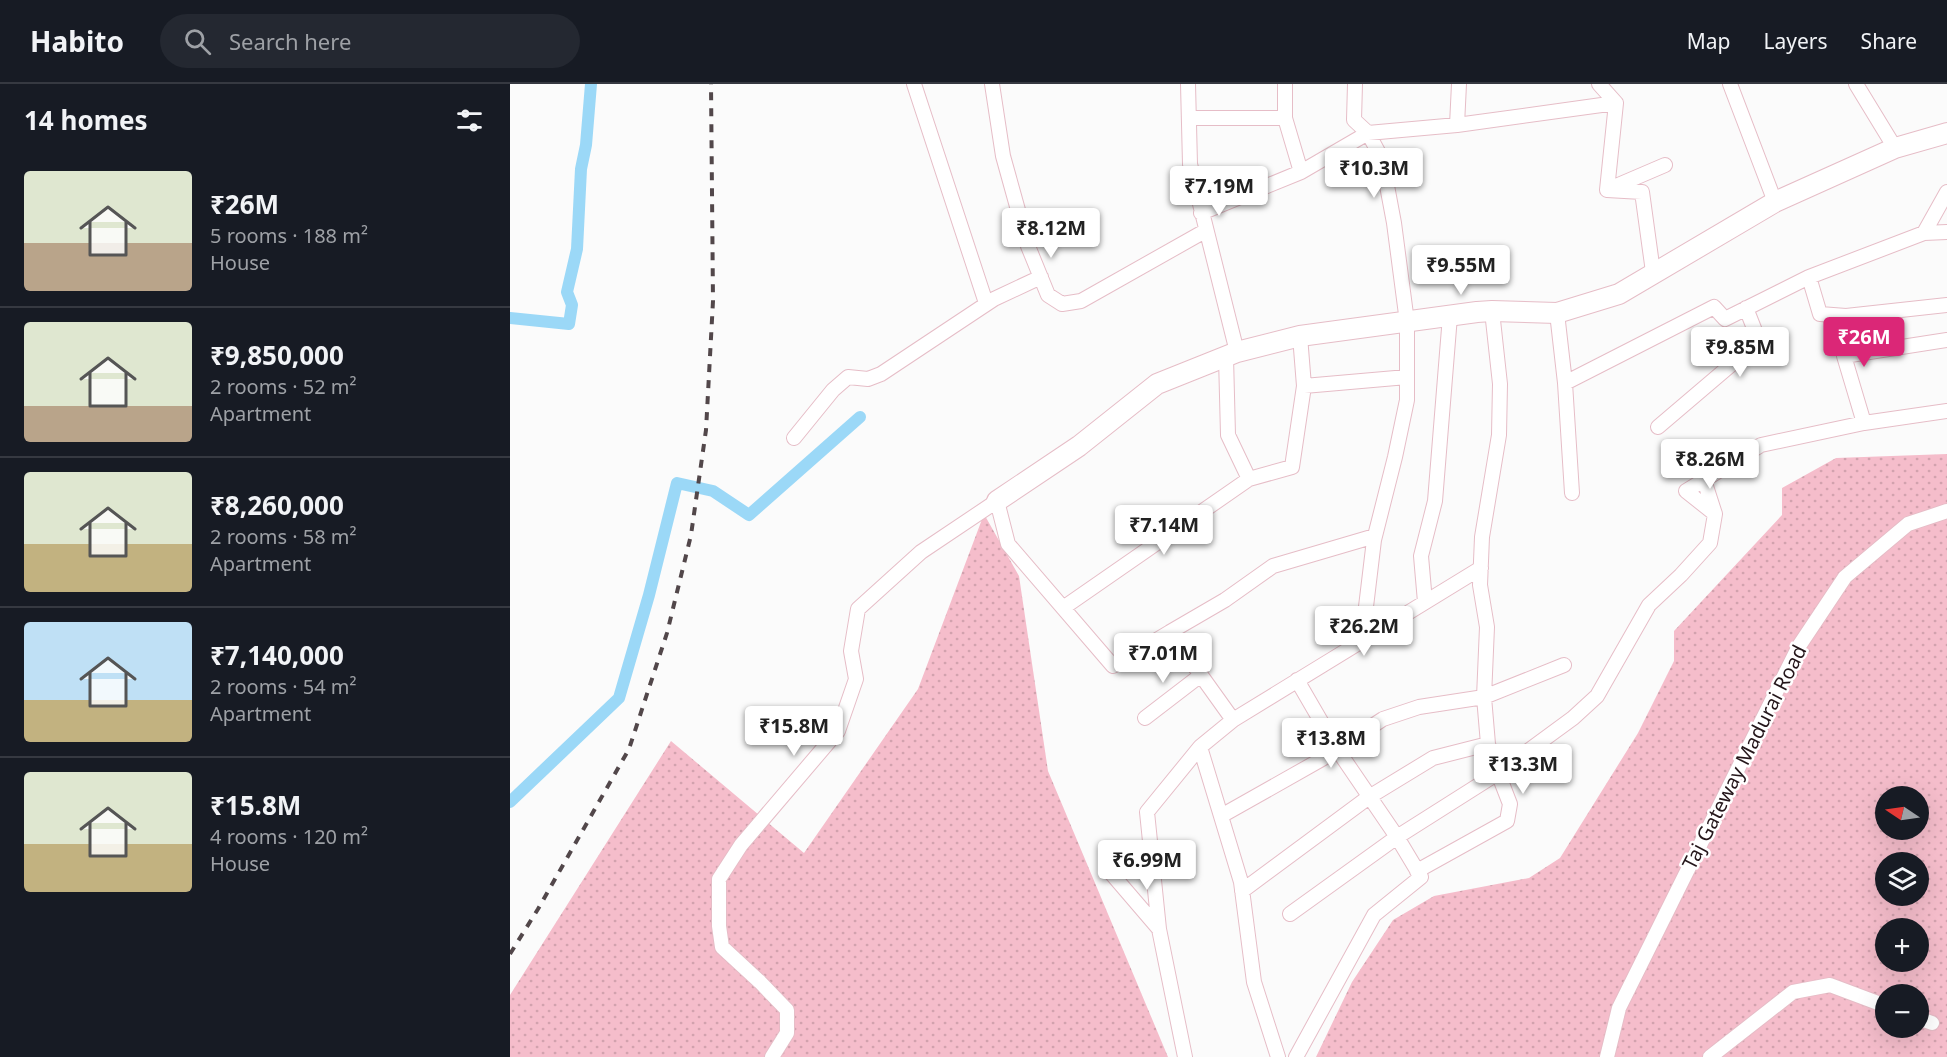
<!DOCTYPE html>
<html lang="en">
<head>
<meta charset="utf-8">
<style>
  :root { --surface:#171b24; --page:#242831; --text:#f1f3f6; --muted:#9ea1a6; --line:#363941; --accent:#db2777 }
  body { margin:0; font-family:"Noto Sans",sans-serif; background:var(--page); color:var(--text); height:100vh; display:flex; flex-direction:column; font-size:22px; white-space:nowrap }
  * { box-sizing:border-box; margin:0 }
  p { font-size:20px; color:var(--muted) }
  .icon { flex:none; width:33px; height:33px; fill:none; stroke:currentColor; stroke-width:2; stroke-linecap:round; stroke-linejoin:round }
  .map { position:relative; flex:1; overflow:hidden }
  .details { display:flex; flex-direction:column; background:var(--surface); width:510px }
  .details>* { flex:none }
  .needle { width:39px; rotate:283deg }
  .tools { position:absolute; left:1365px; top:702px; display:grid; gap:12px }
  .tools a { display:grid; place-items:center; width:54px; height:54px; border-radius:50%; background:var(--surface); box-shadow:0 6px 24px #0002; font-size:30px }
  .price { position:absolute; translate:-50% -51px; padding:0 14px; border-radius:6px; background:#fff; color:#222; font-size:20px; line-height:39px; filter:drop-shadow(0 2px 3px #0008) }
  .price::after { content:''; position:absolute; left:50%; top:36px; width:18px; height:14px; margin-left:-9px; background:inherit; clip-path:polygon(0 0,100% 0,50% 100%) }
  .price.current { background:var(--accent); color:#fff }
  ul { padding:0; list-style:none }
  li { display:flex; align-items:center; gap:18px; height:150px; padding:0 24px }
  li+li { border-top:2px solid var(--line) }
  li span { display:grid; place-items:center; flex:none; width:168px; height:120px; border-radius:6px; color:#555 }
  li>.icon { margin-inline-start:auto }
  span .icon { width:72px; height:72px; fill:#fffc; stroke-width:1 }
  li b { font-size:26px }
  h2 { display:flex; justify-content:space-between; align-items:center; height:72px; padding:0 24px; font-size:26px }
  header { display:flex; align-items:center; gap:36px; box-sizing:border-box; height:84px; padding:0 30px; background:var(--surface); border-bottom:2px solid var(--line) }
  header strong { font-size:28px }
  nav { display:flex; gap:33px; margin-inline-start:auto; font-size:21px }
  .search { width:420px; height:54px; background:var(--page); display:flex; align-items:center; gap:15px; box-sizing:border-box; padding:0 21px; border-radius:33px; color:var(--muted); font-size:22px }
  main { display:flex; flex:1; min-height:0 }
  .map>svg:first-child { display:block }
</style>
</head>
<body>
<header>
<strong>Habito</strong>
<div class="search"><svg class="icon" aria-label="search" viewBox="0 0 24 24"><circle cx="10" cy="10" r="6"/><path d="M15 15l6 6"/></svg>Search here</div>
<nav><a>Map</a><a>Layers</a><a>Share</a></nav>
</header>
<main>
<section class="details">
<h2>14 homes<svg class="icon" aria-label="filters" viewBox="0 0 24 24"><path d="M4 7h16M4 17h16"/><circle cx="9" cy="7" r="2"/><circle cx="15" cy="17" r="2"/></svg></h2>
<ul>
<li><span style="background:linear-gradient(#dfe7d0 60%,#b9a48a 0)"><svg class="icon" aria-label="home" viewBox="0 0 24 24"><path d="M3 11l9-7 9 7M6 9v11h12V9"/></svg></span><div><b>₹26M</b><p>5 rooms · 188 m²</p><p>House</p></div></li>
<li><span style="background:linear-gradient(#dfe7d0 70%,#b9a48a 0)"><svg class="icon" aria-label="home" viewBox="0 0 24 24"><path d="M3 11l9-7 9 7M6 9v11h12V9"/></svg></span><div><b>₹9,850,000</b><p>2 rooms · 52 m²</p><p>Apartment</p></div></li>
<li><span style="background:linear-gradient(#dfe7d0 60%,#c2b280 0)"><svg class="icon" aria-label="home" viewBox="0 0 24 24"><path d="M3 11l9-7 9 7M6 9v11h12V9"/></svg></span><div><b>₹8,260,000</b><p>2 rooms · 58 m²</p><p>Apartment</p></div></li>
<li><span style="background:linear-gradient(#bfe0f5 65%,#c2b280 0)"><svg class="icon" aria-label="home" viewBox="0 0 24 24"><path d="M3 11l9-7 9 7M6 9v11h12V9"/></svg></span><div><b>₹7,140,000</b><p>2 rooms · 54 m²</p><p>Apartment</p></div></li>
<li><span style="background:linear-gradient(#dfe7d0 60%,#c2b280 0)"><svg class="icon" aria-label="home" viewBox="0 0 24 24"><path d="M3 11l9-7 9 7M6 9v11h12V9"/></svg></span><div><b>₹15.8M</b><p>4 rooms · 120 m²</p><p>House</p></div></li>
</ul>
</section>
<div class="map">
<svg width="1437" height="973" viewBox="0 0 1437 973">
  <defs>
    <pattern id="grass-dots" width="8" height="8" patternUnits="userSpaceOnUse" patternTransform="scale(1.5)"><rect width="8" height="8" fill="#f5bdcb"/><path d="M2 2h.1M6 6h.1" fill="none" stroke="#d2a2ae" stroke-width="1.8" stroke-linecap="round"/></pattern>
  </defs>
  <rect width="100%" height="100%" fill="#fbfbfb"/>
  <path fill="url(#grass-dots)" fill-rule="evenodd" d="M 1437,370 L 1437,973 L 806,973 L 842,898 L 883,836 L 924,812 L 1019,794 L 1050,774 L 1128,649 L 1164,577 L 1164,547 L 1272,431 L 1272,404 L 1326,374 ZM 1376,712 L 1408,712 L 1408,746 L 1376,746 ZM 1376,778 L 1408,778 L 1408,812 L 1376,812 ZM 1376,844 L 1408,844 L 1408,878 L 1376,878 ZM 1376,910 L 1408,910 L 1408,944 L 1376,944 Z
    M 474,430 L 509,492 L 538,687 L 658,973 L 0,973 L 0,911 L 161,657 L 294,769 L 408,605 Z"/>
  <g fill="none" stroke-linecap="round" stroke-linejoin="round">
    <path stroke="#9bd8f7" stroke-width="12" d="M 0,234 L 59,240 L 62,221 L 57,208 L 67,165 L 71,85 L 76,61 L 81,0
      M 0,718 L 109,614 L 139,511 L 167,399 L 203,407 L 239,431 L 350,333"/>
    <defs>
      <path id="street" d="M 404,0 L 476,219
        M 482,0 L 493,72 L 518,162 L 538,211 L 552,220 L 571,217 L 695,147
        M 678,0 L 680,80 L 727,268
        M 775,0 L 775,34 L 791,88
        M 845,0 L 844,36 L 858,49 L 872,75 L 884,139 L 897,238 L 897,316 L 885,373 L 864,456 L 852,556
        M 1089,0 L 1106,19
        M 1220,0 L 1265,118
        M 1346,0 L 1385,64
        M 679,34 L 775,34
        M 947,41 L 1106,19 L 1097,106 L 1132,108 L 1143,188
        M 1099,105 L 1155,81
        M 691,129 L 791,88 L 858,49 L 947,41 L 949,0
        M 1414,149 L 1437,108
        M 1299,193 L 1310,230 L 1336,232 L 1437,221
        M 1047,229 L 1055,299 L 1204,223 L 1215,235 L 1299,193 L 1414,149 L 1437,148
        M 1336,232 L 1334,272 L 1354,339
        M 790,252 L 794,302 L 897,293
        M 1334,272 L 1437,256
        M 716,273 L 718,351 L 739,395 L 782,383 L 794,302
        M 1055,299 L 1062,409
        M 1148,343 L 1249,257 L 1236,224
        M 284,354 L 323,306 L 338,293 L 358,295 L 371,290 L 484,215 L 531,193
        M 1205,430 L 1176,407 L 1251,361 L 1354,339 L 1437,327
        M 915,518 L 911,472 L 925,417 L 940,232
        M 553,524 L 739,395
        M 660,548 L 715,516 L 763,482 L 865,452
        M 635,634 L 691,591
        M 723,636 L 971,484
        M 711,732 L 812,675 L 873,635 L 909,623 L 974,613 L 1054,581
        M 907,787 L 997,737 L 1000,720 L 988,689 L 1063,634 L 1087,612 L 1139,521 L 1171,491 L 1200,459 L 1205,430 L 1194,396
        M 601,789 L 649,845
        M 732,807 L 859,713 L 923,674 L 978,660
        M 780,830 L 887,753 L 827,665 L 787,596
        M 1408,934 L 1422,939
        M 262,973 L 277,949 L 277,926 L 250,898 L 212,863 L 209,842 L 209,795 L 231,761 L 328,647 L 346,595 L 341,567 L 348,525 L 411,468 L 487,417 L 498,460 L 603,582 L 660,548 L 723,636 L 690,663 L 731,798 L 744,898 L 768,973
        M 675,973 L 649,845 L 637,728 L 690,663
        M 786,973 L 864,831 L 911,793 L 887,753 L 988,689 L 978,660 L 974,613 L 977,543 L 970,501 L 972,453 L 989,351 L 990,300 L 982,227
        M 1097,973 L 1109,924 L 1289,562 L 1335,493 L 1398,440 L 1437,427
        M 1200,973 L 1283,908 L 1320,901 L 1376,922"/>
      <path id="secondary" d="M 487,417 L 569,362 L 647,300 L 727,268 L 790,252 L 967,228 L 982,227 L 1047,229 L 1109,210 L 1265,118 L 1385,64 L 1437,49"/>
    </defs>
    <use href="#street" stroke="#e6bdc7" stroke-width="16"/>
    <use href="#secondary" stroke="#e6bdc7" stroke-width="22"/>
    <use href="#street" stroke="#fff" stroke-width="14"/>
    <use href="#secondary" stroke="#fff" stroke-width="20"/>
    <path stroke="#52474a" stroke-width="4" stroke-dasharray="8 8" stroke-linecap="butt" d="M 0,870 L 28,825 L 119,665 L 157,549 L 181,451 L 196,346 L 203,217 L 201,0"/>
  </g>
  <g text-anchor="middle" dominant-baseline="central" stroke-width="5" stroke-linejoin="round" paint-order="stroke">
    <g font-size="20" fill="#24161a" stroke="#fff">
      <text transform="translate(1234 673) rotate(-63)">Taj Gateway Madurai Road</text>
    </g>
  </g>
</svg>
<div class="tools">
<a><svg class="needle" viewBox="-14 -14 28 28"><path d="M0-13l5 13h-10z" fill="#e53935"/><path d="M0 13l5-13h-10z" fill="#9ea1a6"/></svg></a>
<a><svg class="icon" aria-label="layers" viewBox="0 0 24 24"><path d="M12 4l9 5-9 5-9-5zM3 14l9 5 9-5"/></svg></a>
<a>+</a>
<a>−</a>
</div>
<b class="price" style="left:864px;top:115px">₹10.3M</b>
<b class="price" style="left:709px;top:133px">₹7.19M</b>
<b class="price" style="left:541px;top:175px">₹8.12M</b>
<b class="price" style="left:951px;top:212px">₹9.55M</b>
<b class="price current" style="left:1354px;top:284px">₹26M</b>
<b class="price" style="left:1230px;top:294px">₹9.85M</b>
<b class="price" style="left:1200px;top:406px">₹8.26M</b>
<b class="price" style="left:654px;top:472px">₹7.14M</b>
<b class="price" style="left:854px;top:573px">₹26.2M</b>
<b class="price" style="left:653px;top:600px">₹7.01M</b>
<b class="price" style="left:284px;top:673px">₹15.8M</b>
<b class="price" style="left:821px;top:685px">₹13.8M</b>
<b class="price" style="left:1013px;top:711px">₹13.3M</b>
<b class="price" style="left:637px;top:807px">₹6.99M</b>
</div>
</main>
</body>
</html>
